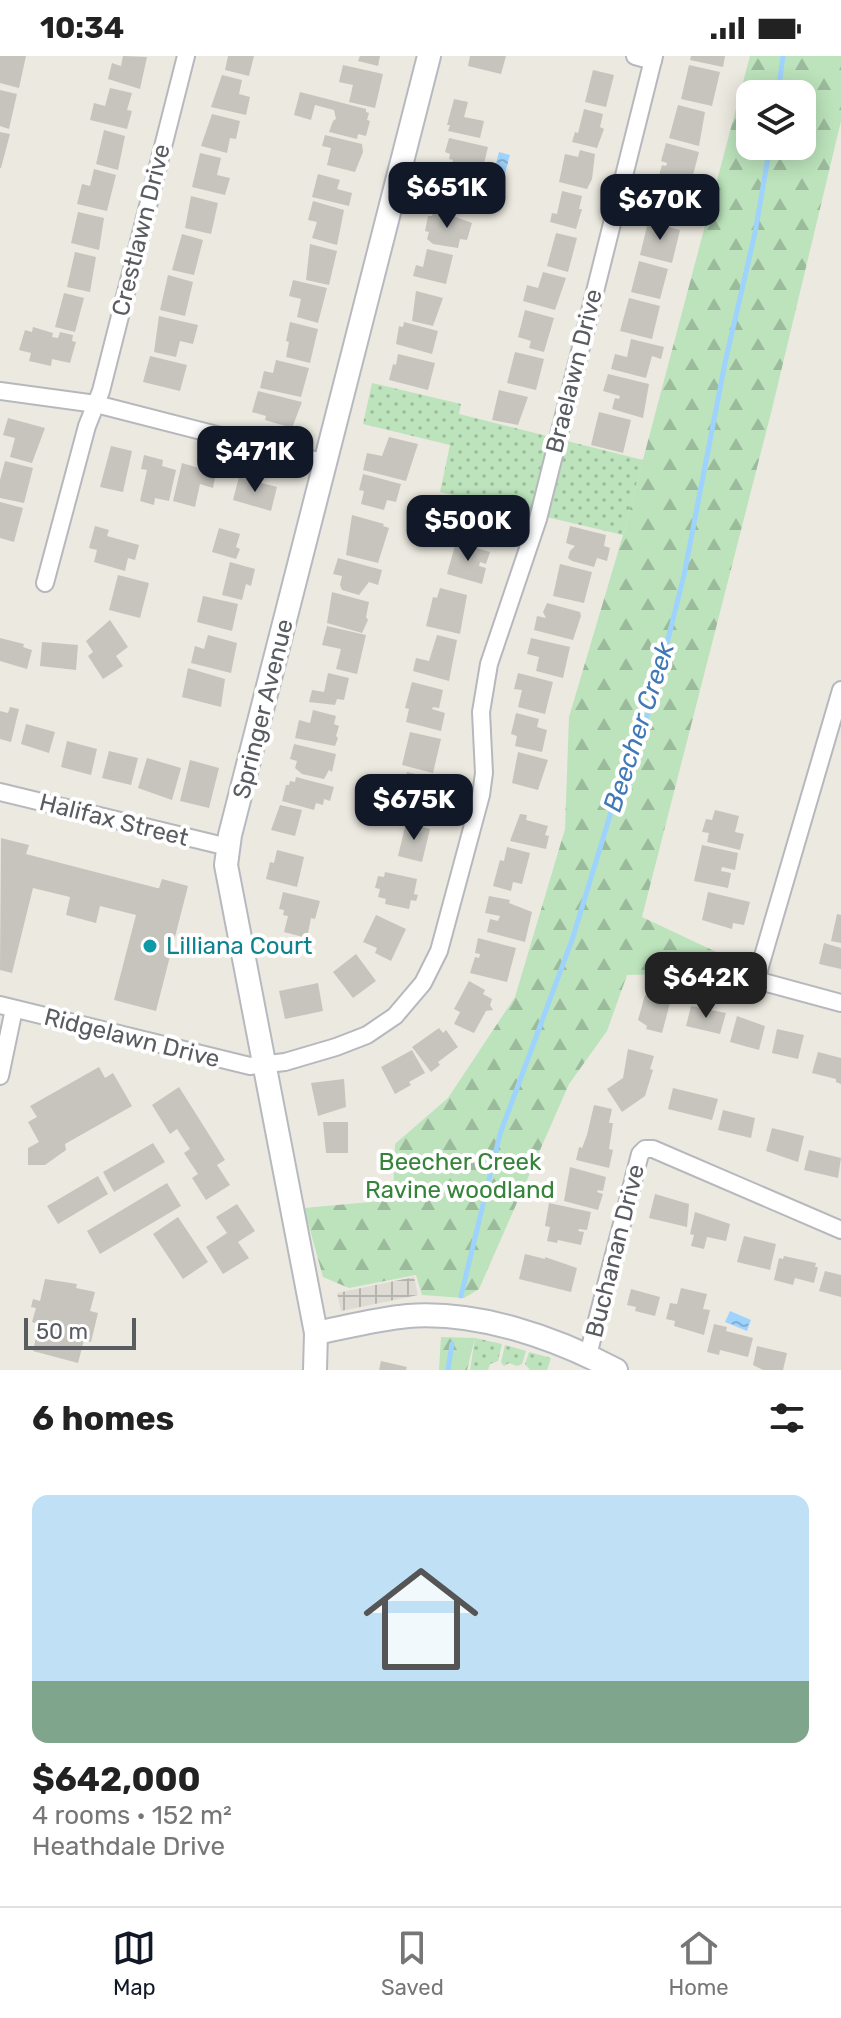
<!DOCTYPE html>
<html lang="en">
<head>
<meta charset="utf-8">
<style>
  :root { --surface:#fff; --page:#f2f2f2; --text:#222; --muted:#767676; --line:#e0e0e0; --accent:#111827 }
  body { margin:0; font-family:Rubik,sans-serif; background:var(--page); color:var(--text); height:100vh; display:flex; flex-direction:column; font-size:30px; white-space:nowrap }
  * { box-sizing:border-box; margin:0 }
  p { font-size:26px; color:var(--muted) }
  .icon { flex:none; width:44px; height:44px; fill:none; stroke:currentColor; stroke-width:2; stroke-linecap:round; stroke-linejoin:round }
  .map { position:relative; height:1314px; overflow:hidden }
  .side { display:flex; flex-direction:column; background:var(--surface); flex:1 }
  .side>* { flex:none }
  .controls { position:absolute; left:736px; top:24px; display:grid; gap:16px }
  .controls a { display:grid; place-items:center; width:80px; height:80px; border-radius:16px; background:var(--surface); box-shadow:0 4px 20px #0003; font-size:40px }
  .scale { position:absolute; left:24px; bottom:20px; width:112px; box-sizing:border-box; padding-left:8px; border:4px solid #595c61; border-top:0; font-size:22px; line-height:28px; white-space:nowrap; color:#595c61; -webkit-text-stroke:6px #fff; paint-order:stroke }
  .price { position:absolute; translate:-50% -68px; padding:0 18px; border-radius:16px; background:var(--accent); color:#fff; font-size:26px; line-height:52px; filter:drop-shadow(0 2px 4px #0008) }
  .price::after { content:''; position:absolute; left:50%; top:48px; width:24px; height:18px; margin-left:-12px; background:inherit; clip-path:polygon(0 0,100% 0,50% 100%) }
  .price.current { background:#222; color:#fff }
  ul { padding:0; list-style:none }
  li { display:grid; align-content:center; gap:16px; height:424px; padding:0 32px }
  li span { display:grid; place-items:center; height:248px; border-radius:16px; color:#555 }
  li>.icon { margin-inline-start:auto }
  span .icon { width:144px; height:144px; fill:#fffc; stroke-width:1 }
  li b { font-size:34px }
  h2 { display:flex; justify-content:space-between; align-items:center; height:96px; padding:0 32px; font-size:34px }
  .status { display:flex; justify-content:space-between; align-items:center; height:56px; padding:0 40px; background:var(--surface); direction:ltr }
  .status svg { height:22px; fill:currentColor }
  .tabs { display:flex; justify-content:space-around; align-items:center; height:112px; border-top:2px solid var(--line); background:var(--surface); font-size:22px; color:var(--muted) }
  .tabs a { display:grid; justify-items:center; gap:4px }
  .tabs .current { color:var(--accent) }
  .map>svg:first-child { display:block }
</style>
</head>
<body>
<div class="status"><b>10:34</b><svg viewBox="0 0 49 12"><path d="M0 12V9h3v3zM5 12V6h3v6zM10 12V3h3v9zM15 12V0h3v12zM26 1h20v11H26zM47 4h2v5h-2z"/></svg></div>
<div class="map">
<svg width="841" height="1314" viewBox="0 0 841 1314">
  <defs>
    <pattern id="industrial-grid" width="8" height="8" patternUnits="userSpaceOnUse" patternTransform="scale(2)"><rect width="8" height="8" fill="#dddbd4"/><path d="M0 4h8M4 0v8" fill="none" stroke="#b6b5af"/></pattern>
    <pattern id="grass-dots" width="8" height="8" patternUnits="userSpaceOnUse" patternTransform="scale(2)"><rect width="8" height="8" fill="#bce3bc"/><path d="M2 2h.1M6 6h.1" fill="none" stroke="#9cbb9c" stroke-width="1.8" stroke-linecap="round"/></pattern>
    <pattern id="forest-firs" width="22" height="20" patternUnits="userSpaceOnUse" patternTransform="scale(2)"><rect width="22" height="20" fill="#bce3bc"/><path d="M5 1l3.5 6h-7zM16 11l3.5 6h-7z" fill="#9cbb9c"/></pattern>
    <pattern id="water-ripples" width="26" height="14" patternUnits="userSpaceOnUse" patternTransform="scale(2)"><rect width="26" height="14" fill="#9ed3fd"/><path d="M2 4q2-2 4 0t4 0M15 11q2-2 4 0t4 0" fill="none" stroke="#84aed0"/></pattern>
  </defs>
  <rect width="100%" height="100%" fill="#ece9e0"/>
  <path fill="url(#industrial-grid)" d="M 414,1221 L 418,1239 L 341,1255 L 337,1237 Z"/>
  <path fill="url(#grass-dots)" d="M 372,327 L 461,348 L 459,358 L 643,404 L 623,479 L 440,436 L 450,389 L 363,368 Z
    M 475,1282 L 502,1288 L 498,1305 L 490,1308 L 488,1314 L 470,1314 Z
    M 505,1289 L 526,1295 L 522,1308 L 517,1310 L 509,1307 L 504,1310 L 501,1306 Z
    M 529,1296 L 551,1302 L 547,1314 L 530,1314 L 525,1308 Z"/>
  <path fill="url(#forest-firs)" fill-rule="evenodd" d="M 750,0 L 841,0 L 841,65 L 772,353 L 642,861 L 729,902 L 729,916 L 627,919 L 607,975 L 569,1028 L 479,1233 L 464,1242 L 422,1239 L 416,1219 L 349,1232 L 323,1221 L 304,1152 L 393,1144 L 395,1088 L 448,1042 L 515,941 L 565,773 L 569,661 L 623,479 ZM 802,38 L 802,90 L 750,90 L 750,38 Z
    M 441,1281 L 475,1282 L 467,1314 L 439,1314 Z"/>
  <path fill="url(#water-ripples)" d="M 499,96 L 510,99 L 504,121 L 493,118 Z
    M 730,1255 L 751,1264 L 747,1275 L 725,1266 Z"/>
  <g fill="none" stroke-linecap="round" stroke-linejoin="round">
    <path stroke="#9ed3fd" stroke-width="5" d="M 778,38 L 783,0
      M 461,1240 L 500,1078 L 572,884 L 623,717 L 652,648 L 684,519 L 725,307 L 755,177 L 770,90
      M 448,1314 L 452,1288"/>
  </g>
  <path fill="#c6c4bd" d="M 0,0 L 26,0 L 19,32 L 0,27 Z
    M 123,0 L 147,1 L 140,33 L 108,23 L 112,7 L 121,10 Z
    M 228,0 L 254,0 L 249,20 L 225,14 Z
    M 360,0 L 380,0 L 378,10 L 358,5 Z
    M 470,0 L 506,0 L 501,18 L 468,10 Z
    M 691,0 L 725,0 L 723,11 L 690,4 Z
    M 343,9 L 383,18 L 375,52 L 349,46 L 353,29 L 339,26 Z
    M 689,9 L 720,16 L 712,50 L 681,43 Z
    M 593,14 L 614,19 L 606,51 L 585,46 Z
    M 222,19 L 242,24 L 239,38 L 250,41 L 246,59 L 211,51 Z
    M 110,32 L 132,37 L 127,54 L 132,55 L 127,73 L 90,64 L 94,47 L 105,50 Z
    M 0,34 L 17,38 L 9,73 L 0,70 Z
    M 300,36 L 366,53 L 366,56 L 369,57 L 367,64 L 370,65 L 366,80 L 358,78 L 357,83 L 329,76 L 333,65 L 336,63 L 334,54 L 315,49 L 311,64 L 294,59 Z
    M 454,43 L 468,46 L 464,61 L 484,65 L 480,82 L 448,75 L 450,69 L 447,69 Z
    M 678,49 L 705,56 L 699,90 L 669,82 Z
    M 584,53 L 603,58 L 600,71 L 604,73 L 597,92 L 572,86 L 575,76 L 578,77 Z
    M 212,58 L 240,65 L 236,83 L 230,82 L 227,97 L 201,90 Z
    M 104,74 L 125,80 L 118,114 L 96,108 Z
    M 0,76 L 10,78 L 1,112 L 0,112 Z
    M 325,79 L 362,88 L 363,96 L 355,116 L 327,109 L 331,92 L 322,90 Z
    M 449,82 L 488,91 L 481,120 L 450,112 L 453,104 L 449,103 L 450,98 L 445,96 Z
    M 666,87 L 699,96 L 690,131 L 658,123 L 662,109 L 666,110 L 667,107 L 661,105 Z
    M 580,94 L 595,98 L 592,123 L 587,133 L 559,126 L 565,98 L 578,101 Z
    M 200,97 L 221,102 L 217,119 L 230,122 L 225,139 L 192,131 Z
    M 94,113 L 116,119 L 107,155 L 77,148 L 82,128 L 90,130 Z
    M 445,115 L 470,122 L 463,151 L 442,146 L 445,134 L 440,133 Z
    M 318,118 L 340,124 L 337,133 L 352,137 L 349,150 L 312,141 Z
    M 658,129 L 691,137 L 684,169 L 658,162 L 661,148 L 665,147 L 654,144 Z
    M 562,135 L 582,140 L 579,153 L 582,153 L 576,173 L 550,166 L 552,157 L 557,158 Z
    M 191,140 L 218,147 L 211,178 L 185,172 Z
    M 313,145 L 344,154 L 337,189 L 312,182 L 317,166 L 308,164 Z
    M 78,156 L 104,162 L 99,194 L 71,187 Z
    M 433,158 L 453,160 L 472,167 L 467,184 L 460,183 L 458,192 L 433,188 L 427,183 L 429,176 L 425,175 L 428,160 L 432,160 Z
    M 648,166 L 680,174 L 672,207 L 640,199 Z
    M 556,177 L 577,182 L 568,216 L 547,210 Z
    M 182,178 L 203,184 L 194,219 L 172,214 Z
    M 310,188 L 337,195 L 329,229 L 306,224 Z
    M 427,193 L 453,199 L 446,228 L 413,220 L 416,209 L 423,211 Z
    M 75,196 L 96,201 L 90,236 L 67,231 Z
    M 639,205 L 668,213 L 660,243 L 631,236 Z
    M 543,216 L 566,222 L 555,254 L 523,245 L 527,229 L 538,232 Z
    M 168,219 L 193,226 L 185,260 L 160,254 Z
    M 293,224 L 327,232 L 318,267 L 297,261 L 301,243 L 289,240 Z
    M 416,235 L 443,242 L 433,270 L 412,265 Z
    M 64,237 L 84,242 L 75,276 L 55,271 Z
    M 629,242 L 660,250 L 652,283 L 620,275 Z
    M 525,254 L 554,262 L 544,296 L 529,292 L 531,285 L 518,281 Z
    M 159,260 L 198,269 L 193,288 L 180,285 L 176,301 L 154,296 Z
    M 290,266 L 318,273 L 310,307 L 286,301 L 289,286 L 286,285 Z
    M 404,266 L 438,275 L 432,298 L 396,288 L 399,270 L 403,271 Z
    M 33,271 L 53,277 L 52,281 L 58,282 L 60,276 L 73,279 L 72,285 L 76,286 L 70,307 L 52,303 L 51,310 L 29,305 L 31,297 L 19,294 L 25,274 L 32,276 Z
    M 631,283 L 664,291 L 661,303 L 652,300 L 646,322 L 611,313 L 615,298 L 627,301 Z
    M 515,296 L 544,303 L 536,334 L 507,327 Z
    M 398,298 L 435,307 L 428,334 L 389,324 L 393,308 L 396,309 Z
    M 150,300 L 187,309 L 180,335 L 143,326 Z
    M 276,304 L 309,312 L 301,341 L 260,332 L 264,315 L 273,317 Z
    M 608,318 L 649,328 L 643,362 L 612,353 L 615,342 L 619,343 L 620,340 L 603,335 Z
    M 499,334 L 528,341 L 518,369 L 492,364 Z
    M 258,335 L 302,346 L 292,372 L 265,364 L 266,360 L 252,356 Z
    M 599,356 L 631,364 L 623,397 L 591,389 Z
    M 8,362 L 45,372 L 32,407 L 10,401 L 15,382 L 3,379 Z
    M 389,381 L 418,388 L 406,425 L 363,414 L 367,397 L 382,400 Z
    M 111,390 L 132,395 L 123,436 L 100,431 Z
    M 144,399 L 163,404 L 162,410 L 176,414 L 169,445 L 155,442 L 154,449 L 140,445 L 147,414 L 141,413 Z
    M 5,405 L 33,412 L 24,447 L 0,442 L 0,424 Z
    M 182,407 L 216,417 L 213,432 L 200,428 L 195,451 L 173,445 Z
    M 363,418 L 401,428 L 396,446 L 387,444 L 384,454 L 361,448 L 364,435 L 359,434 Z
    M 239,421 L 277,431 L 271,455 L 233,444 Z
    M 475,445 L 504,452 L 499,472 L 495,471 L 493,489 L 466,483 Z
    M 0,446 L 23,452 L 14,486 L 0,482 Z
    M 352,459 L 384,468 L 383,470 L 389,472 L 378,507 L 346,499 Z
    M 95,470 L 109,474 L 107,480 L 139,489 L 135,504 L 128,502 L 125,515 L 94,506 L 97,494 L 89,492 Z
    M 570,470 L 606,479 L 604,490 L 610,492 L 607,505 L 597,502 L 594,511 L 572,505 L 568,502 L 570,495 L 575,490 L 566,487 Z
    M 219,472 L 240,478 L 236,491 L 240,493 L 236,503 L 212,496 Z
    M 456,486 L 490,496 L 486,508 L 480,506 L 479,510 L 486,512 L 482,528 L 447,518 Z
    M 338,502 L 382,514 L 378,529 L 369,526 L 359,539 L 342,534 L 340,529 L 342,520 L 333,518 Z
    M 230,506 L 255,513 L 251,530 L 246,528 L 242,544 L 222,539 Z
    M 560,508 L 592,516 L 584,547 L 553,540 Z
    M 118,519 L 149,527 L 140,562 L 109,554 Z
    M 440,532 L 467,539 L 460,578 L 426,570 L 433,541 L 437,542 Z
    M 332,536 L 369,546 L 366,561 L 368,564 L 362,577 L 327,567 Z
    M 203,540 L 238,548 L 232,575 L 197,566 Z
    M 547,547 L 580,556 L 581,560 L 573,584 L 534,574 L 537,560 L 546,562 L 543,556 Z
    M 110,564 L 128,591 L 116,600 L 123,610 L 103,623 L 88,600 L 93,596 L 86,585 Z
    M 327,570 L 366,579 L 357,618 L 336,613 L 341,593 L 322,589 Z
    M 208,579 L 237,587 L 231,617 L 191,607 L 195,590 L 204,593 Z
    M 437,579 L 457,584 L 449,625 L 413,615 L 416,602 L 429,605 Z
    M 0,582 L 24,588 L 23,591 L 32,594 L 27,613 L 0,605 Z
    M 531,582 L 570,591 L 563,622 L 536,615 L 539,601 L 527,598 Z
    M 42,586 L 78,589 L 76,614 L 40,610 Z
    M 188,612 L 225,623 L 221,651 L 182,641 Z
    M 328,617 L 349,622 L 344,644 L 337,643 L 335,649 L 309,646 L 312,634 L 324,636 Z
    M 518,617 L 553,626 L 545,658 L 518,651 L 522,634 L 514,633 Z
    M 412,626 L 443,634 L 439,652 L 433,651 L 432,653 L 445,657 L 441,675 L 406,666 L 409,653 L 405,652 Z
    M 10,651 L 19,653 L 11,686 L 0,683 L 0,655 L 8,657 Z
    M 313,654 L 336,660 L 334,668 L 339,670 L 336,680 L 338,682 L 335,690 L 295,682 L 299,664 L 310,667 Z
    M 516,657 L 539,663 L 537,671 L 547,674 L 542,696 L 515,690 L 517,680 L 511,678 Z
    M 26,668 L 55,676 L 49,697 L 21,688 Z
    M 410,676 L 441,683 L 433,717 L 402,709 Z
    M 67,685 L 97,693 L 91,719 L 61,711 Z
    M 294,688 L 336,698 L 332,716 L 329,714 L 324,723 L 302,718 L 295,712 L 297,705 L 290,703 Z
    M 109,695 L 138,702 L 131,729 L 102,722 Z
    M 518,696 L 548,704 L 538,734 L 512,727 Z
    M 147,702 L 181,712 L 172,744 L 138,732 Z
    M 190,704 L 219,712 L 209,752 L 180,745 Z
    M 407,716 L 441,724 L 430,768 L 404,762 L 412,728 L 405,727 Z
    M 296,721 L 334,731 L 330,745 L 324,743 L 323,749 L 316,747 L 314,754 L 282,745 L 286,729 L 289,729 L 290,725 L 295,726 Z
    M 280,749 L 302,754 L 295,780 L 271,774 Z
    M 715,754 L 739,760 L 735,776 L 744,778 L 740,794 L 707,786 L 709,777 L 702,776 L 706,763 L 712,764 Z
    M 520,758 L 527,759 L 526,764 L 548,770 L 545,779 L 549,780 L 546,793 L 510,785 Z
    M 406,767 L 430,773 L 422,806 L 398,800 Z
    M 1,782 L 29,789 L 26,798 L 157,832 L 159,832 L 162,823 L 188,830 L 156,955 L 114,944 L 136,859 L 100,850 L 96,867 L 66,859 L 70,841 L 33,832 L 12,917 L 0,914 Z
    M 702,789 L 738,797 L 735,814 L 722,811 L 721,815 L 731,817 L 728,832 L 694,825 Z
    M 507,791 L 530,797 L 522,828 L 513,826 L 511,835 L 493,830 L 500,804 L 504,805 Z
    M 277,794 L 304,801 L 297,831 L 266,823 L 270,806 L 274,807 Z
    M 385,816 L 417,823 L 414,838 L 418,839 L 416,845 L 411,844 L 409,853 L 385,848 L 386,843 L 378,841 L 380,833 L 375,832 L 378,820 L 384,821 Z
    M 283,836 L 320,845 L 315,863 L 311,862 L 307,882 L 284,876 L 288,860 L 283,859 L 284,854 L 279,853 Z
    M 708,836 L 750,846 L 744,869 L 733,867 L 732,873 L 702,864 Z
    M 489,840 L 510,844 L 509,847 L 532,856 L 525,886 L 487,876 L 490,863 L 498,865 L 500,860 L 485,857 Z
    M 837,858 L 841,859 L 841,887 L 831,885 Z
    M 376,859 L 406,873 L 391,905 L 375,897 L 377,892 L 363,886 Z
    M 478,882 L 516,892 L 507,926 L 470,917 L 475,901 L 479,902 L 480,898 L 475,897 Z
    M 824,887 L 841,892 L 841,913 L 819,908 Z
    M 356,898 L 376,925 L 353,942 L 333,916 Z
    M 469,925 L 485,934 L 483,938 L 492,943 L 490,949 L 493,954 L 486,955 L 474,977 L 454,968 L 460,956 L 454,953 Z
    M 318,927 L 323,955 L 285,963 L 279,935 Z
    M 645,939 L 670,947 L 662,977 L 646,973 L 647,970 L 638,964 Z
    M 691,950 L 726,957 L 720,978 L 686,970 Z
    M 737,960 L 765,970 L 759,994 L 730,986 Z
    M 439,972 L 443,977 L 446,974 L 458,991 L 438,1006 L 440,1009 L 431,1016 L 412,991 Z
    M 777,973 L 804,979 L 798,1003 L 772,997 Z
    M 628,993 L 654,1000 L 650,1013 L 653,1014 L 645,1040 L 622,1056 L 607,1033 L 623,1022 Z
    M 412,994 L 425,1017 L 409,1026 L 411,1029 L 395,1038 L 381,1011 Z
    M 818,996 L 841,1002 L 841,1028 L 836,1026 L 836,1023 L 812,1017 Z
    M 99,1011 L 105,1022 L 113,1017 L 132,1050 L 65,1088 L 66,1094 L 45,1109 L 28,1109 L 28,1092 L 39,1086 L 28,1066 L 37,1061 L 30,1050 Z
    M 344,1023 L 346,1051 L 318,1060 L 311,1027 Z
    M 179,1031 L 225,1104 L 217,1109 L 230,1129 L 206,1144 L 192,1122 L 198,1118 L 184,1097 L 190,1093 L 177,1073 L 170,1078 L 152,1049 Z
    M 673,1032 L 718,1043 L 712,1064 L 668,1053 Z
    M 594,1049 L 612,1053 L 609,1067 L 613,1067 L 609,1093 L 613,1094 L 609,1112 L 576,1104 L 579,1091 L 582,1092 L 587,1079 Z
    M 723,1054 L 755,1062 L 751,1082 L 718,1074 Z
    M 323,1066 L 348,1066 L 348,1097 L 326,1097 Z
    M 772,1072 L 804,1080 L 798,1106 L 766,1095 Z
    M 153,1087 L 165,1106 L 114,1136 L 103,1116 Z
    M 809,1094 L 841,1102 L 838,1122 L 804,1114 Z
    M 570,1111 L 606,1121 L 603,1135 L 598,1134 L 597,1136 L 603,1138 L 598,1154 L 564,1145 Z
    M 98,1120 L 108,1138 L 58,1168 L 47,1150 Z
    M 167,1127 L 181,1150 L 100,1198 L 87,1175 Z
    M 655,1138 L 689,1148 L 687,1171 L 649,1162 Z
    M 549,1147 L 591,1156 L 587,1174 L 579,1173 L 578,1175 L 584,1176 L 581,1189 L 558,1184 L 557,1187 L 547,1185 L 550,1171 L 545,1170 Z
    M 237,1148 L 255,1175 L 238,1186 L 249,1202 L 223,1218 L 206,1191 L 227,1177 L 216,1161 Z
    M 695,1156 L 730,1168 L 726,1185 L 707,1181 L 704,1193 L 691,1190 L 694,1179 L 690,1178 Z
    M 178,1161 L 208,1206 L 183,1223 L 153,1178 Z
    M 744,1180 L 776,1188 L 770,1214 L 737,1206 Z
    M 525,1198 L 545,1203 L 545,1201 L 577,1212 L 571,1236 L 519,1223 Z
    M 784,1200 L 816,1207 L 815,1211 L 818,1211 L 814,1227 L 795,1222 L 793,1229 L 774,1224 L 779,1202 L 783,1203 Z
    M 825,1215 L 841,1219 L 841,1241 L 819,1235 Z
    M 45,1223 L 77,1228 L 76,1232 L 95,1236 L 90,1255 L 98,1257 L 91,1286 L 84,1284 L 78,1307 L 33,1295 L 39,1268 L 32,1266 L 36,1252 L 31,1251 L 33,1243 L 40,1245 Z
    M 681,1232 L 707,1238 L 703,1253 L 710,1254 L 704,1279 L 674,1270 L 675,1265 L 666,1263 L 670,1247 L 677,1248 Z
    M 631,1233 L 660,1241 L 655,1260 L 635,1255 L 636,1251 L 627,1249 Z
    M 714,1268 L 727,1271 L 726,1275 L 753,1282 L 748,1301 L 720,1294 L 719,1299 L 707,1296 Z
    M 757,1290 L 787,1297 L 783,1314 L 763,1314 L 753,1309 Z
    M 381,1305 L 407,1311 L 406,1314 L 379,1314 Z"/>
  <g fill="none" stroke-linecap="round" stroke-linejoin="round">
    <defs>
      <path id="street" d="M 635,0 L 653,5
        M 0,335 L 96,348 L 326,407
        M 45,527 L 87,370 L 101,335 L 186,0
        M 841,634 L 756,924 L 841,947
        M 0,736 L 228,791
        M 0,949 L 250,1010 L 285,1006 L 336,991 L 367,979 L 395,960 L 423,927 L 439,895 L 481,739 L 484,717 L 481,656 L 489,608 L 538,463 L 654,0
        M 0,1020 L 14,953
        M 588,1299 L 640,1098 L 645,1093 L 653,1093 L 841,1174"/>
      <path id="secondary" d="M 316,1277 C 346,1271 377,1263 408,1260 C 478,1255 554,1281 616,1314
        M 315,1314 L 316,1277 L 226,809 L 230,779 L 429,0"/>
    </defs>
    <use href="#street" stroke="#b6b8bd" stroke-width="20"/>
    <use href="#secondary" stroke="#b6b9bf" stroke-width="26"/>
    <use href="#street" stroke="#fff" stroke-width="16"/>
    <use href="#secondary" stroke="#fff" stroke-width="22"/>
  </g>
  <circle fill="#0f9aa8" stroke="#fff" stroke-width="3" cx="150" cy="890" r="8"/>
  <g text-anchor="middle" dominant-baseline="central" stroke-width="8" stroke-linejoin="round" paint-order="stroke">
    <g font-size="24" fill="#595c61" stroke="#fff">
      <text transform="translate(141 174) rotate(-76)">Crestlawn Drive</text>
      <text transform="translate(574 315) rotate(-76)">Braelawn Drive</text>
      <text transform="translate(263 653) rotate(-76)">Springer Avenue</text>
      <text transform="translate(114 764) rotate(14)">Halifax Street</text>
      <text transform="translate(132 982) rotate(14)">Ridgelawn Drive</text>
      <text transform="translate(615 1195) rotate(-76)">Buchanan Drive</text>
    </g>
    <g font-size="24" fill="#0d838f" stroke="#fff" text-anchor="start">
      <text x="166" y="890">Lilliana Court</text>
    </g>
    <g font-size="24" fill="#36833a" stroke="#fff">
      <text x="460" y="1106">Beecher Creek<tspan x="460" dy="28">Ravine woodland</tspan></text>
    </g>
    <g font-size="26" font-style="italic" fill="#4079b6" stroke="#fff">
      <text transform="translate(639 671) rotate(-72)">Beecher Creek</text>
    </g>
  </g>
</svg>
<div class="controls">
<a><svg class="icon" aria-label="layers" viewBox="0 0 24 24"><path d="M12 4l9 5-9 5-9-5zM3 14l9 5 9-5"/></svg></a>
</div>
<div class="scale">50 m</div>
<b class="price" style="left:447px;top:174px">$651K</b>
<b class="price" style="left:660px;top:186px">$670K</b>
<b class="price" style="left:255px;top:438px">$471K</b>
<b class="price" style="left:468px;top:507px">$500K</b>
<b class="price" style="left:414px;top:786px">$675K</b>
<b class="price current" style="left:706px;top:964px">$642K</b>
</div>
<section class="side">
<h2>6 homes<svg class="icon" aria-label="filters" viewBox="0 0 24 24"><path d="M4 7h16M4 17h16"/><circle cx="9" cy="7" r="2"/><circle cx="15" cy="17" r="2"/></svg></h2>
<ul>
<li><span style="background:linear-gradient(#bfe0f5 75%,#7fa58c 0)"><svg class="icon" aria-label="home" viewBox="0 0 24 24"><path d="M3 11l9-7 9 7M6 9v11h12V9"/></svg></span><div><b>$642,000</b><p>4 rooms · 152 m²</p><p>Heathdale Drive</p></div></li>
</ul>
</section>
<nav class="tabs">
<a class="current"><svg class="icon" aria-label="map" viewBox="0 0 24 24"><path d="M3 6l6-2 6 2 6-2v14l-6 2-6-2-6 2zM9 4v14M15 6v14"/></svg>Map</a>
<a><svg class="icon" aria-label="saved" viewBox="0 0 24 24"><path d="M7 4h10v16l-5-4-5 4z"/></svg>Saved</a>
<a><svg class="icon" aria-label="home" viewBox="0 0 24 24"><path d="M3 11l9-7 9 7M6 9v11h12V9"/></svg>Home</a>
</nav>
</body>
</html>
